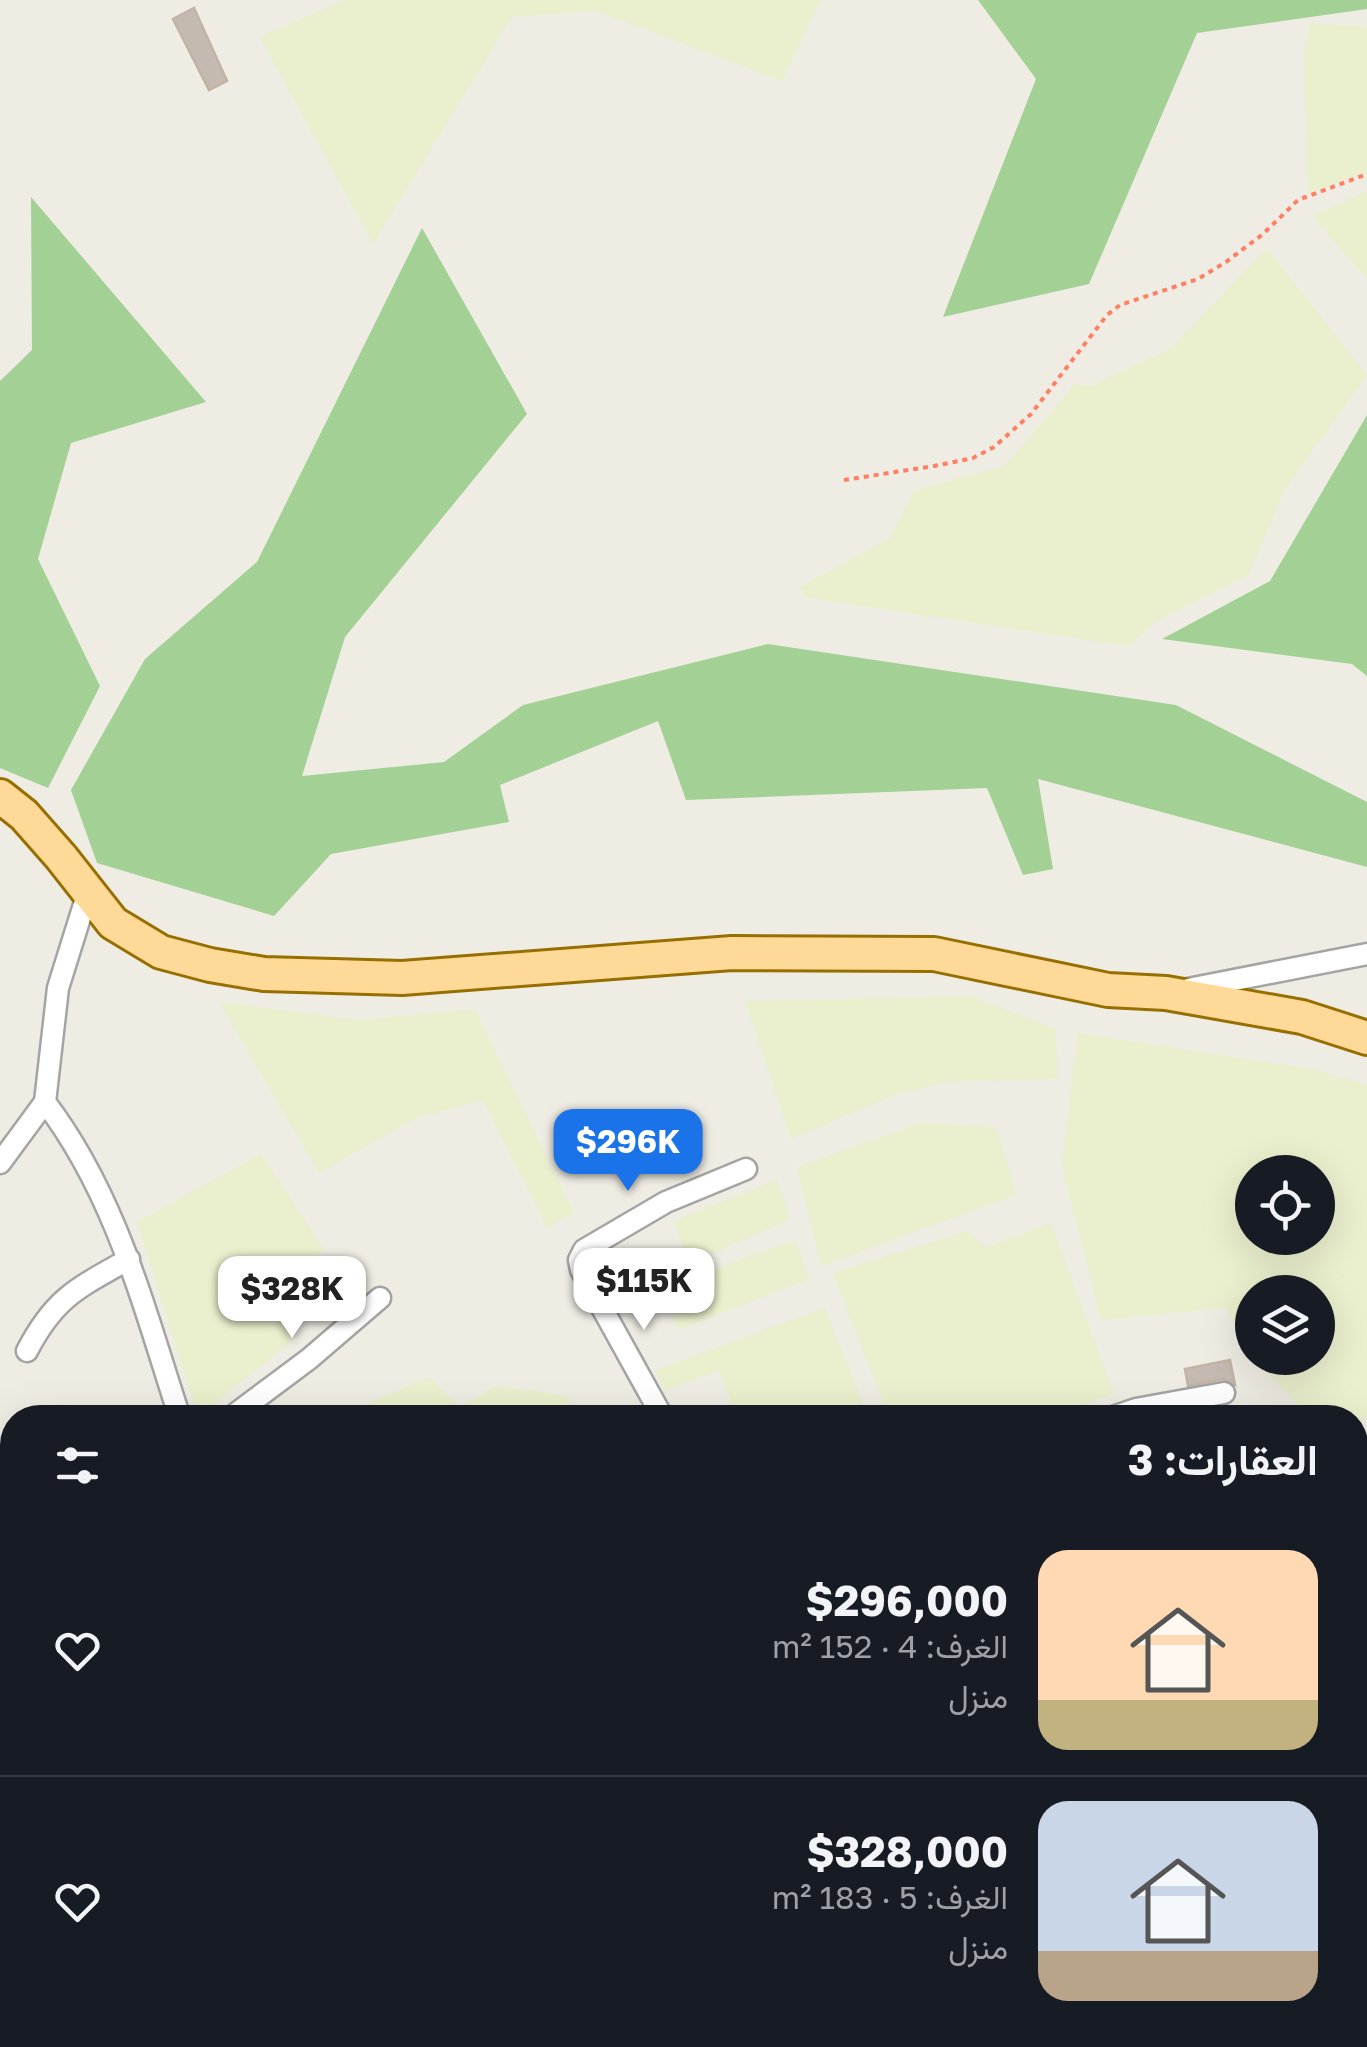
<!DOCTYPE html>
<html lang="ar">
<head>
<meta charset="utf-8">
<style>
  :root { --surface:#171b24; --page:#20242c; --text:#f1f3f6; --muted:#9ea1a6; --line:#363941; --accent:#1a73e8 }
  body { margin:0; font-family:"Golos Text",Vazirmatn,sans-serif; background:var(--page); color:var(--text); direction:rtl; height:100vh; display:flex; flex-direction:column; font-size:38px; white-space:nowrap }
  * { box-sizing:border-box; margin:0 }
  p { font-size:32px; color:var(--muted) }
  .icon { flex:none; width:55px; height:55px; fill:none; stroke:currentColor; stroke-width:2; stroke-linecap:round; stroke-linejoin:round }
  .map { position:relative; flex:1; overflow:hidden; direction:ltr }
  .side { position:absolute; left:0px; top:1405px; width:1368px; height:642px; display:flex; flex-direction:column; background:var(--surface); border-radius:40px 40px 0 0; box-shadow:0 10px 40px #0002; direction:rtl }
  .side>* { flex:none }
  .controls { position:absolute; left:1235px; top:1155px; display:grid; gap:20px }
  .controls a { display:grid; place-items:center; width:100px; height:100px; border-radius:50%; background:var(--surface); box-shadow:0 10px 40px #0002; font-size:50px }
  .price { position:absolute; translate:-50% -85px; padding:0 22px; border-radius:20px; background:#fff; color:#222; font-size:32px; line-height:65px; filter:drop-shadow(0 2px 5px #0008) }
  .price::after { content:''; position:absolute; left:50%; top:60px; width:30px; height:22px; margin-left:-15px; background:inherit; clip-path:polygon(0 0,100% 0,50% 100%) }
  .price.active { background:var(--accent); color:#fff }
  ul { padding:0; list-style:none }
  li { display:flex; align-items:center; gap:30px; height:250px; padding:0 50px }
  li+li { border-top:2px solid var(--line) }
  li span { display:grid; place-items:center; flex:none; width:280px; height:200px; border-radius:30px; color:#555 }
  li>.icon { margin-inline-start:auto }
  span .icon { width:120px; height:120px; fill:#fffc; stroke-width:1 }
  li b { font-size:42px }
  h2 { display:flex; justify-content:space-between; align-items:center; height:120px; padding:0 50px; font-size:42px }
  .map>svg:first-child { display:block }
</style>
</head>
<body>
<div class="map">
<svg width="1367" height="2047" viewBox="0 0 1367 2047">
  <rect width="100%" height="100%" fill="#efece3"/>
  <path fill="#eaefcd" fill-rule="evenodd" d="M 345,0 L 821,0 L 782,81 L 597,11 L 512,17 L 373,244 L 260,37 Z
    M 1311,23 L 1367,27 L 1367,173 L 1308,193 L 1304,50 Z
    M 1367,191 L 1367,279 L 1312,216 Z
    M 1267,248 L 1367,375 L 1285,489 L 1249,575 L 1155,622 L 1129,646 L 807,598 L 799,587 L 889,539 L 915,490 L 1005,466 L 1075,384 L 1091,386 L 1170,349 Z
    M 969,996 L 1056,1029 L 1057,1079 L 946,1082 L 897,1094 L 791,1139 L 745,1001 Z
    M 219,1002 L 362,1020 L 475,1009 L 574,1213 L 547,1227 L 483,1100 L 416,1118 L 319,1173 Z
    M 1078,1033 L 1313,1069 L 1367,1085 L 1367,1415 L 1355,1435 L 1355,1418 L 1309,1417 L 1254,1358 L 1318,1358 L 1318,1292 L 1252,1292 L 1252,1356 L 1226,1308 L 1101,1320 L 1062,1165 ZM 1252,1172 L 1318,1172 L 1318,1238 L 1252,1238 Z
    M 921,1123 L 996,1127 L 1016,1195 L 821,1266 L 797,1167 Z
    M 261,1154 L 324,1250 L 272,1300 L 298,1336 L 198,1417 L 137,1222 Z
    M 777,1180 L 790,1220 L 689,1263 L 674,1221 Z
    M 1051,1223 L 1114,1394 L 1048,1417 L 889,1417 L 833,1273 L 968,1231 L 986,1248 Z
    M 795,1240 L 809,1279 L 678,1330 L 664,1289 Z
    M 825,1308 L 868,1417 L 710,1417 L 734,1409 L 719,1370 L 664,1391 L 656,1370 Z
    M 430,1378 L 460,1407 L 496,1386 L 566,1395 L 574,1417 L 350,1417 L 377,1399 Z
    M 0,1474 L 12,1478 L 12,1632 L 0,1627 Z
    M 1355,1550 L 1367,1559 L 1367,1899 L 1355,1885 Z
    M 0,1649 L 12,1653 L 12,1730 L 0,1727 Z
    M 1355,1964 L 1367,1978 L 1367,2047 L 1089,2047 L 1085,2035 L 1355,2035 Z
    M 453,2035 L 848,2035 L 840,2047 L 466,2047 Z"/>
  <path fill="#a3d195" d="M 978,0 L 1367,0 L 1367,9 L 1197,33 L 1089,284 L 943,317 L 1036,79 Z
    M 31,197 L 206,402 L 71,443 L 38,559 L 100,686 L 48,788 L 0,768 L 0,381 L 32,350 Z
    M 422,228 L 527,414 L 345,637 L 302,776 L 444,762 L 523,705 L 768,644 L 1176,705 L 1367,802 L 1367,867 L 1038,779 L 1053,869 L 1023,875 L 987,788 L 686,800 L 658,721 L 500,785 L 509,822 L 331,854 L 274,916 L 97,863 L 71,790 L 145,659 L 257,562 Z
    M 1367,415 L 1367,676 L 1352,664 L 1162,639 L 1270,581 Z"/>
  <path fill="#c4bab2" stroke="#c2b3a4" stroke-width="2.5" d="M 194,8 L 227,81 L 209,90 L 173,19 Z
    M 1230,1360 L 1235,1385 L 1223,1379 L 1188,1386 L 1185,1369 Z"/>
  <g fill="none" stroke-linecap="round" stroke-linejoin="round">
    <defs>
      <path id="minor" d="M 1188,989 L 1367,954
        M 45,1102 C 116,1195 144,1308 180,1418
        M 0,1163 L 45,1102 L 58,988 L 88,892
        M 27,1351 C 55,1297 78,1288 129,1259
        M 230,1418 L 309,1359 L 380,1298
        M 663,1418 L 581,1270 L 579,1260 L 584,1250 L 666,1202 L 746,1169
        M 1110,1418 L 1136,1409 L 1224,1393
        M 1355,1522 L 1367,1532
        M 1355,1925 L 1367,1939
        M 956,2035 L 969,2047"/>
      <path id="primary" d="M 0,796 L 24,815 L 61,857 L 113,923 L 161,952 L 210,965 L 264,974 L 402,978 L 732,953 L 934,954 L 1108,990 L 1166,993 L 1302,1017 L 1367,1038"/>
    </defs>
    <use href="#minor" stroke="#a4a4a4" stroke-width="25"/>
    <use href="#primary" stroke="#976f00" stroke-width="38"/>
    <path stroke="#ff7e64" stroke-width="4" stroke-dasharray="5 5" stroke-linecap="butt" d="M 844,480 L 934,466 L 973,458 L 994,447 L 1031,414 L 1107,315 L 1120,305 L 1198,279 L 1226,262 L 1263,234 L 1298,200 L 1367,174"/>
    <use href="#minor" stroke="#fff" stroke-width="20"/>
    <use href="#primary" stroke="#ffd998" stroke-width="32"/>
  </g>
</svg>
<div class="controls">
<a><svg class="icon" aria-label="locate" viewBox="0 0 24 24"><circle cx="12" cy="12" r="6"/><path d="M12 2v4M12 18v4M2 12h4M18 12h4"/></svg></a>
<a><svg class="icon" aria-label="layers" viewBox="0 0 24 24"><path d="M12 4l9 5-9 5-9-5zM3 14l9 5 9-5"/></svg></a>
</div>
<b class="price active" style="left:628px;top:1194px">$296K</b>
<b class="price" style="left:644px;top:1333px">$115K</b>
<b class="price" style="left:292px;top:1341px">$328K</b>
<section class="side">
<h2>العقارات: 3<svg class="icon" aria-label="filters" viewBox="0 0 24 24"><path d="M4 7h16M4 17h16"/><circle cx="9" cy="7" r="2"/><circle cx="15" cy="17" r="2"/></svg></h2>
<ul>
<li><span style="background:linear-gradient(#ffd9b3 75%,#c2b280 0)"><svg class="icon" aria-label="home" viewBox="0 0 24 24"><path d="M3 11l9-7 9 7M6 9v11h12V9"/></svg></span><div><b>$296,000</b><p>الغرف: 4 · 152 m²</p><p>منزل</p></div><svg class="icon" aria-label="heart" viewBox="0 0 24 24"><path d="M12 20l-8-8c-3-5 5-10 8-4 3-6 11-1 8 4z"/></svg></li>
<li><span style="background:linear-gradient(#c9d6e8 75%,#b9a48a 0)"><svg class="icon" aria-label="home" viewBox="0 0 24 24"><path d="M3 11l9-7 9 7M6 9v11h12V9"/></svg></span><div><b>$328,000</b><p>الغرف: 5 · 183 m²</p><p>منزل</p></div><svg class="icon" aria-label="heart" viewBox="0 0 24 24"><path d="M12 20l-8-8c-3-5 5-10 8-4 3-6 11-1 8 4z"/></svg></li>
</ul>
</section>
</div>
</body>
</html>
